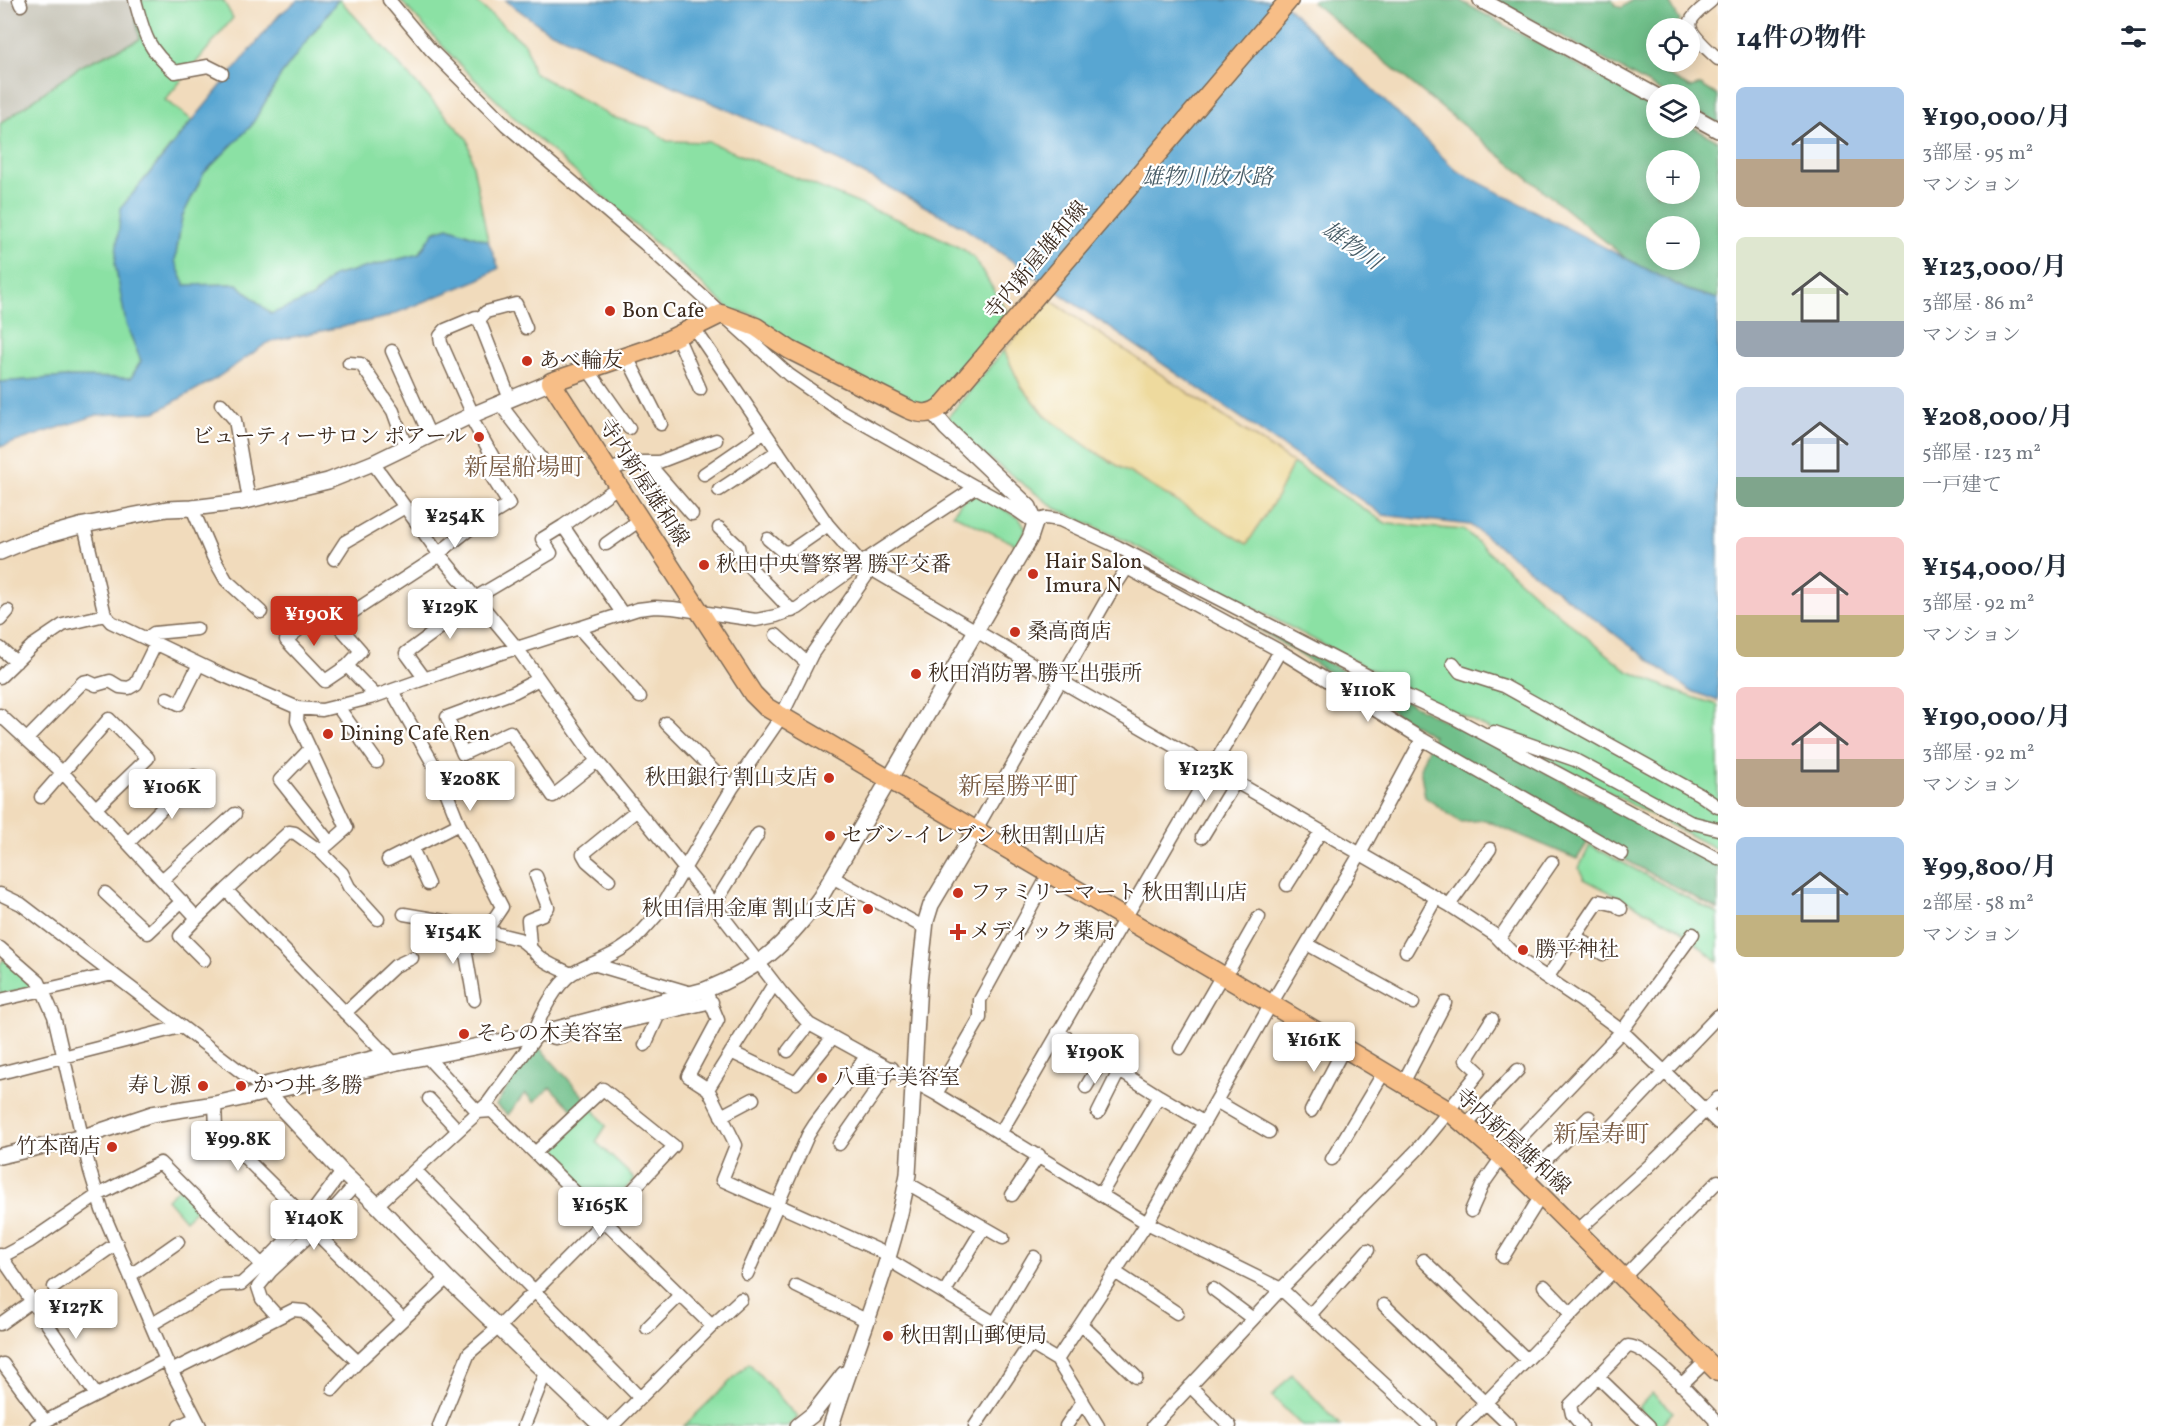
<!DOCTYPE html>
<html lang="ja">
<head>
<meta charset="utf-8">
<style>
  :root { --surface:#fff; --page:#f6f6f7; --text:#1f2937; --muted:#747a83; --accent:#c8321e }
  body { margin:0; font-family:Vollkorn,"Noto Serif JP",serif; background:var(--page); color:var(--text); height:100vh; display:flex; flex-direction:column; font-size:22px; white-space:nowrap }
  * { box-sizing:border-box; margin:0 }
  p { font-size:20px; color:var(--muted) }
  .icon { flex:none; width:33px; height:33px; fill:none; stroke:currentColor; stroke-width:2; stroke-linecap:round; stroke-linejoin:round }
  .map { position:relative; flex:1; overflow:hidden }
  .panel { display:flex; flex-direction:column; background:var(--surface); width:450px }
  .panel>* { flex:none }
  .fabs { position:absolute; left:1646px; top:18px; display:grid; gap:12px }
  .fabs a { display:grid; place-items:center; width:54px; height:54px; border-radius:50%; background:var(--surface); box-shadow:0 3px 15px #0003; font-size:30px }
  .price { position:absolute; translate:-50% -51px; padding:0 14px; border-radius:6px; background:#fff; color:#222; font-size:20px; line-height:39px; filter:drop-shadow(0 2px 3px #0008) }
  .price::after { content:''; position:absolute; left:50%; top:36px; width:18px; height:14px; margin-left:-9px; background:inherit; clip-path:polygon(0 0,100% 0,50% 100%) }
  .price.active { background:var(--accent); color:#fff }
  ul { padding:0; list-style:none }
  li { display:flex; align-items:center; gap:18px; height:150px; padding:0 18px }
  li span { display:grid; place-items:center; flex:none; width:168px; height:120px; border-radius:9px; color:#555 }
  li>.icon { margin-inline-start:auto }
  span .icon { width:72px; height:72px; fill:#fffc; stroke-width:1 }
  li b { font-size:26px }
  h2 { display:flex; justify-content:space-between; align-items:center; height:72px; padding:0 18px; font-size:26px }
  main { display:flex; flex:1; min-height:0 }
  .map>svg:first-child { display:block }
</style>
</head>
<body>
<main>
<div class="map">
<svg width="1718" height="1426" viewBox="0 0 1718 1426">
  <rect width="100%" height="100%" fill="#fff"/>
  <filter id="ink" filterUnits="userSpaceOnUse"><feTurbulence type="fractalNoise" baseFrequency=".0167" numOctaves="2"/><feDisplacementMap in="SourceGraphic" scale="12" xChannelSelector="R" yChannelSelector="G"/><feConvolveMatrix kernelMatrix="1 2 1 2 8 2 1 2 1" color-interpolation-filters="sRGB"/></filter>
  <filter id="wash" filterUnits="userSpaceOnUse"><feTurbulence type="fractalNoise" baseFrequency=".008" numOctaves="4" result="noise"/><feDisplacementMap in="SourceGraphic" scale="24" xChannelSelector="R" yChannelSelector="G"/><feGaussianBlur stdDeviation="1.35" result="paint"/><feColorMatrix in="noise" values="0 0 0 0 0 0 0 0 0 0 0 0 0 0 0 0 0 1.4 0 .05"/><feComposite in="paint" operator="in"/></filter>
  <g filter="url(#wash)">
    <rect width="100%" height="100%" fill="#f1dbbc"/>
    <path fill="#c7c5b8" d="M 0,0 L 132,0 L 140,39 L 81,66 L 0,123 Z"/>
    <path fill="#8be1a4" stroke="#638661" stroke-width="1.5" d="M 132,0 L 223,0 L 233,18 L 165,100 L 192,120 L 121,208 L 126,324 L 141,361 L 131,378 L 67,377 L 0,382 L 0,124 L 81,66 L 140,39 Z
      M 338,0 L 340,0 L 468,140 L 488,241 L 448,227 L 435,231 L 419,254 L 333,276 L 313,297 L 271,314 L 237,284 L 185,285 L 175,261 L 182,217 L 204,173 L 251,126 L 281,75 Z
      M 400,0 L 474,0 L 526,45 L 533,72 L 612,117 L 649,128 L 667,141 L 709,142 L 928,232 L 964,250 L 975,259 L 1007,312 L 948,383 L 934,404 L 922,407 L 790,345 L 764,321 L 755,315 L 731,310 L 520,123 L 460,65 Z
      M 1004,350 L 1021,386 L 1047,417 L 1092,450 L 1247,543 L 1275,500 L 1293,463 L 1387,524 L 1464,530 L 1541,600 L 1628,671 L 1683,694 L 1718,705 L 1718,850 L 1466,717 L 1419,695 L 1128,542 L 1055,508 L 960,436 L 947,418 Z
      M 975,493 L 1019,518 L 1026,528 L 1019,546 L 953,514 L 961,502 Z
      M 1590,845 L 1718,914 L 1718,962 L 1677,927 L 1584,879 L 1579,868 Z
      M 4,959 L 33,986 L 0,996 L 0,964 Z
      M 591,1106 L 606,1126 L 596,1142 L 635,1179 L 603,1211 L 549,1159 L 548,1147 Z
      M 181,1186 L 200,1206 L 185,1220 L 167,1199 Z
      M 749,1363 L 798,1418 L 787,1426 L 684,1426 Z
      M 1292,1374 L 1341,1426 L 1302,1426 L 1272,1396 Z
      M 1652,1393 L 1673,1412 L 1660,1426 L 1657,1426 L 1638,1408 Z"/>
    <path fill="#70bf8a" stroke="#567454" stroke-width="1.5" fill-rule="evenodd" d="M 1313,0 L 1459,0 L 1656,108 L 1656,128 L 1689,128 L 1689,125 L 1718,141 L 1718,299 L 1687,290 L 1627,259 L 1312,2 ZM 1656,160 L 1689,160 L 1689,194 L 1656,194 ZM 1656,226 L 1689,226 L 1689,260 L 1656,260 Z
      M 1496,0 L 1612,0 L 1615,5 L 1621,8 L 1632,0 L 1668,0 L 1680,21 L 1675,28 L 1656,28 L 1656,51 L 1653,60 L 1661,72 L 1691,88 L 1701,85 L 1718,96 L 1718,123 L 1689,107 L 1689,94 L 1666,94 Z
      M 1247,622 L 1519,758 L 1718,865 L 1718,910 L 1589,840 L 1577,859 L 1485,820 L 1460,822 L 1425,797 L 1420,768 L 1433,736 Z
      M 539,1047 L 586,1099 L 574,1111 L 550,1087 L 534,1102 L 525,1093 L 508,1115 L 496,1105 L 530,1050 Z"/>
    <path fill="#eeda9e" stroke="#94825e" stroke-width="1.5" d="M 1050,300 L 1293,463 L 1275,500 L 1247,544 L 1092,450 L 1047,417 L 1021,386 L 1004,350 Z"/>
    <path fill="#58a6d2" stroke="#4a6878" stroke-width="1.5" d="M 298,0 L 338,0 L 281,75 L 251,126 L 204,173 L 182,217 L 175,261 L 185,285 L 237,284 L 271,314 L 313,297 L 333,276 L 419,254 L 434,232 L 448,227 L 488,241 L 499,268 L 480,279 L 384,318 L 269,342 L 215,379 L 156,412 L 97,415 L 0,447 L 0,382 L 67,377 L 131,378 L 141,361 L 126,324 L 115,264 L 121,208 L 279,15 Z
      M 505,0 L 1280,0 L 1457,171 L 1687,290 L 1718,299 L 1718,701 L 1689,690 L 1470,525 L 1383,515 L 960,225 L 814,148 L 545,29 Z"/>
  </g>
  <g filter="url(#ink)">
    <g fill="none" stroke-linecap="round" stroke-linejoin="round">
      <defs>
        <path id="minor" d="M 19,0 L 21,5
          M 135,0 C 144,34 147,49 175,72 L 208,66 L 222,73
          M 389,0 L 430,49 L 506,125 L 645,244 L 789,375 L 841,411 L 1018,511 L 1035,523 L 1038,520 L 1046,518 L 1060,520 L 1118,547 L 1407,696 L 1456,719 L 1718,859
          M 1712,0 C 1706,6 1694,13 1691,21 C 1686,32 1711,52 1718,59
          M 479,320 L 486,312 L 516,304 L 526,328
          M 694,328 L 828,525 L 861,563 L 1061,681 L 1449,905 L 1495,935 L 1516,957 L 1580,1000 L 1622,1031 L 1718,1123
          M 677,336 L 700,389
          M 392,351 L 430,436
          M 627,357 L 661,424
          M 349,363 L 361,364 L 393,411 L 406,447
          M 589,371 L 629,428
          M 221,404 L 235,420 L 249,500
          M 500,404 L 542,459
          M 473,415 L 441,343 L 440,336 L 445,330 L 476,317 L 479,320 L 510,399
          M 647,462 L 692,514
          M 373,463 L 440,555 L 517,648 L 597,761 L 714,905 L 781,992 L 809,1024 L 936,1094 L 1147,1223 L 1281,1289 L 1430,1426
          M 608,470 L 634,462 L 659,462 L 716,440
          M 704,474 L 765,432
          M 619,486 L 563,526 L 622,613
          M 719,490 L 778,451
          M 192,508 L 213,557 L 226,580 L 261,612
          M 84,525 L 105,615 L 111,622 L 220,674 L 298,708 L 322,710 L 370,698 L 458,667 L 638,609 L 655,607 L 673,608 L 756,620 L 776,616 L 798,608 L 861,563 L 976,487
          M 719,528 L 738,546 L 740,557 L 792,611
          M 768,539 L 782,551 L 789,552 L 828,525
          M 606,544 L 640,520
          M 439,553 L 476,524 L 509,504 L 485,466 L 493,457 L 470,416
          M 334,559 L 345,542 L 405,507
          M 1127,568 L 1280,651 L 1422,739 L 1622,854
          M 475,598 L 551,553 L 542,539 L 563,526
          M 0,620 L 8,611
          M 336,623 L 440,555
          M 579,628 L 640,697
          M 776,635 L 807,663
          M 147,638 L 154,633 L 197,629
          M 0,648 L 16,662
          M 1453,663 L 1460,672 L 1504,686 L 1699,794 L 1718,807
          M 347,666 L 361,651 L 324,609 L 286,640 L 325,681 L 347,666 L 376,696
          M 0,677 L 32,646 L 63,625 L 105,615
          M 425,679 L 406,653 L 478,600
          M 539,679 L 514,692 L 447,717 L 463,754 L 510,732 L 553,796 L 597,761
          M 392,691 L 440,776 L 459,824 L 502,907 L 486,931
          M 167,698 L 179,704 L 199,664
          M 338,707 L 377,762
          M 298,708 L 297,721 L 347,828 L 330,843 L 280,780 L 310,749
          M 0,715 L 63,773 L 197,918 L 226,890 L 394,1063
          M 666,723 L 720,777 L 733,787
          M 1494,732 L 1575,760 L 1690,822 L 1718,829
          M 27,739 L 83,682 L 87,681 L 96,685 L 110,681 L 120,687 L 129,688 L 136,684 L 156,643
          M 41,797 L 109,719 L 148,758 L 96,808
          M 975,831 L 1108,597 L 1127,568 L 1129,561
          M 1202,837 L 1236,781
          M 128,843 L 194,776
          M 412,848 L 428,884
          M 320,851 L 342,873 L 349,887 L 378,919
          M 388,860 L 459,824
          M 832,877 L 925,928
          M 162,880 L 235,814
          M 609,880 L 587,861 L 583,854 L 637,810
          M 1287,885 L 1321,831
          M 226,890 L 289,832 L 295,833 L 320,851 L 330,843
          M 105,893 L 148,933 L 182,901
          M 0,894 L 21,904 L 266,1091
          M 714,905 L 758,834
          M 1449,905 L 1490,849
          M 404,914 L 445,921 L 519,939 C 527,944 531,948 537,955 C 546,964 560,968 571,974
          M 197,918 L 180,936 L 204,960
          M 461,925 L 474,1000
          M 1575,936 L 1603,954
          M 1499,939 L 1552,862
          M 1307,944 L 1413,1003
          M 530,945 L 528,920 L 543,914 L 548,907 L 536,876
          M 0,948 L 39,982 L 54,1016 L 90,1171 L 102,1210 L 166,1360 L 200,1426
          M 1406,951 L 1436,898
          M 593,964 L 691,993
          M 1225,977 L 1259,917
          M 1547,978 L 1599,901 L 1616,905 L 1621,909
          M 708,996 L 718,1020 L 688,1076 L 708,1089 L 736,1145 L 722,1180 L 889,1255
          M 0,1000 L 113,974
          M 345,1013 L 395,966 L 412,958
          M 1058,1032 L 1159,1096 L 1203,1122
          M 534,1035 C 539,1016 556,984 573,973 C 590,963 610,958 626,946 C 638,938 646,927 656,916 L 733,787 L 781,717 L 812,654 L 871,569
          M 645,1045 L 659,1014
          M 1180,1048 L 1222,975
          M 788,1051 L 809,1024
          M 731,1052 L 796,1083 L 833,1037
          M 427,1057 L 478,1112 L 492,1111 L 712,1326 L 612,1426
          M 0,1073 L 180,1027
          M 1403,1083 L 1445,1003
          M 258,1085 L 386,1054
          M 1086,1087 L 1102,1060
          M 708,1089 L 774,984
          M 936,1094 L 980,1018 L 980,1000 L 1049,874
          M 429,1099 L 458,1130
          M 1216,1101 L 1269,1132
          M 215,1104 L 216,1129 L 307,1219
          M 1311,1111 L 1344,1048
          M 1448,1111 L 1479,1072 L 1466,1060 L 1492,1019
          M 1098,1113 L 1119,1071
          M 721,1116 L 753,1099
          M 1466,1125 L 1518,1070
          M 1001,1132 L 1280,651
          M 1605,1134 L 1718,1016
          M 839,1144 L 892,1068
          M 1332,1159 L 1384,1072
          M 415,1170 L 640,1398
          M 1525,1180 L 1589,1117
          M 907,1183 L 1003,1238
          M 1101,1194 L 1159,1096
          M 1012,1195 L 1039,1155
          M 377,1205 L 488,1103 L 538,1034 L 555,1038 L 712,1002
          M 1471,1211 L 1483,1184 L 1502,1157 L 1622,1031 L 1693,934
          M 314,1231 L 403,1319
          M 1576,1232 L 1649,1166 L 1718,1098
          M 0,1255 L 96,1395
          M 1,1257 L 29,1242 L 98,1195 L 160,1163 L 262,1265
          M 1503,1257 L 1541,1196
          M 887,1259 L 1057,1360 L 1098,1426
          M 1423,1260 L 1526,1359
          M 1115,1272 L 1177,1313
          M 747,1274 L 808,1135 L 815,1124 L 865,1058
          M 131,1275 L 178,1242
          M 1623,1278 L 1718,1181
          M 796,1286 L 866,1320
          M 1544,1286 L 1571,1314
          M 54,1287 L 117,1243
          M 1213,1289 L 1253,1319
          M 944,1293 L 984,1227
          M 1384,1305 L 1510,1426
          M 1310,1315 L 1368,1250
          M 278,1317 L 262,1299 L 258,1287 L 271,1271 L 314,1231 L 355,1185
          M 995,1323 L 1034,1257
          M 0,1324 L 32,1301
          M 152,1324 L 219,1285 L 241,1284 L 262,1265 L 307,1219 L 342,1172
          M 1081,1324 L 1136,1377
          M 712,1326 L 741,1299
          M 647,1328 L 680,1295
          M 1057,1360 L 1147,1223 L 1271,1004 L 1360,854 L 1422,739
          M 3,1364 L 45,1421
          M 171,1371 L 293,1310 L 304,1311 L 358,1362 L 447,1278
          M 1598,1377 L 1649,1426
          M 1681,1385 L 1706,1361
          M 1190,1386 L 1230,1426
          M 333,1389 L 358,1362
          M 36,1426 L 166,1360
          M 179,1426 L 196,1418
          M 439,1426 L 469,1353 L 498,1328 L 604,1221 L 674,1146 L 603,1089 L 535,1153
          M 524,1426 L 545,1373
          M 975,1426 L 1030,1344
          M 1066,1426 L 1083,1401
          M 1153,1426 L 1281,1289 L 1417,1150 L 1449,1111
          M 1463,1426 L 1615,1269
          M 1582,1426 L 1572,1414 L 1570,1405 L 1628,1346 C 1649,1346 1699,1403 1715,1420 L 1716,1426"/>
        <path id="tertiary" d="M 1481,0 L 1656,96
          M 1689,114 L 1718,130
          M 0,552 L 26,541 L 84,525 L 167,509 L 192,508 L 241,502 L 328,481 L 373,463 L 470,416 L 551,382
          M 266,1091 L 342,1172 L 377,1205 L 447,1278 L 594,1419 L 603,1426
          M 0,1156 L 83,1137 L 152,1114 L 215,1104 L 394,1063 L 534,1035 L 705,990 C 761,968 784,946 820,898 L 1030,538 L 1035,523 L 1029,507 L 946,428 L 936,416 L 935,412
          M 798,1426 L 812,1415 L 844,1374
          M 831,1426 C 857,1342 894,1260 908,1174 L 919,983 L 926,921 L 931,905 L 975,831"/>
        <path id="primary" d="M 1289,0 L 942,406 C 931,415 921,415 908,409 L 790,350 L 756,327 L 721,314 L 654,347 L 551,382 L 753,694 L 766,707 L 1271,1004 L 1449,1111 L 1502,1157 L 1718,1372"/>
      </defs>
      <use href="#minor" stroke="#7b6855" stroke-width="15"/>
      <use href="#tertiary" stroke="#7b6855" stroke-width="18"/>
      <use href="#primary" stroke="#7b6855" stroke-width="21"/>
      <use href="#minor" stroke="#fff" stroke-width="12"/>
      <use href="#tertiary" stroke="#fff" stroke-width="15"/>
      <use href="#primary" stroke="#f7be87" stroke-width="18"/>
    </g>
  </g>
  <g fill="#c8321e" stroke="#fff" stroke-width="2">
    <circle cx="610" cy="311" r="6"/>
    <circle cx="527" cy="361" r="6"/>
    <circle cx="479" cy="437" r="6"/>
    <circle cx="704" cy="565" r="6"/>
    <circle cx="1033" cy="574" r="6"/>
    <circle cx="1015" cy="632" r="6"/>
    <circle cx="916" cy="674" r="6"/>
    <circle cx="328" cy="734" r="6"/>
    <circle cx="829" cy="778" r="6"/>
    <circle cx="830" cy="836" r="6"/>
    <circle cx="958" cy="893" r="6"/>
    <circle cx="868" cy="909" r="6"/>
    <path d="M955 923h6v6h6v6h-6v6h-6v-6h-6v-6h6z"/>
    <circle cx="1523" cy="950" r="6"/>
    <circle cx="464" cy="1034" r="6"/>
    <circle cx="822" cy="1078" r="6"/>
    <circle cx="203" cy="1086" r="6"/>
    <circle cx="241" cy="1086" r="6"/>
    <circle cx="112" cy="1147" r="6"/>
    <circle cx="888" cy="1336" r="6"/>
  </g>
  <g text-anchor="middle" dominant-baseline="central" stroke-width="4.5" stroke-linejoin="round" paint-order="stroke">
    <g font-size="21" fill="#3b2a1e" stroke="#fff">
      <text transform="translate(1037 261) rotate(-50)">寺内新屋雄和線</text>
      <text transform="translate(643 483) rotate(57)">寺内新屋雄和線</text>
      <text transform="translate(1512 1142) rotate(42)">寺内新屋雄和線</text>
    </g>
    <g font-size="21" fill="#3b2a1e" stroke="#fff" text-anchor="start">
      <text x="622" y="311">Bon Cafe</text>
      <text x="539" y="361">あべ輪友</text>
      <text x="467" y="437" text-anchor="end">ビューティーサロン ポアール</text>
      <text x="1045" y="562">Hair Salon<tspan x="1045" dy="24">Imura N</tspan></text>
      <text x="716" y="565">秋田中央警察署 勝平交番</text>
      <text x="1027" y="632">桑高商店</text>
      <text x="928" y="674">秋田消防署 勝平出張所</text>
      <text x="340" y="734">Dining Cafe Ren</text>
      <text x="817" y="778" text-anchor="end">秋田銀行 割山支店</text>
      <text x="842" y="836">セブン-イレブン 秋田割山店</text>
      <text x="970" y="893">ファミリーマート 秋田割山店</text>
      <text x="856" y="909" text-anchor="end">秋田信用金庫 割山支店</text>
      <text x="970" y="932">メディック薬局</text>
      <text x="1535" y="950">勝平神社</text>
      <text x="476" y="1034">そらの木美容室</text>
      <text x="834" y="1078">八重子美容室</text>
      <text x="191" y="1086" text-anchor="end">寿し源</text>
      <text x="253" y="1086">かつ丼 多勝</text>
      <text x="100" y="1147" text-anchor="end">竹本商店</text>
      <text x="900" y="1336">秋田割山郵便局</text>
    </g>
    <g font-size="22" font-style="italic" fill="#475c66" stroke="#fff">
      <text x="1207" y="178">雄物川放水路</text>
      <text transform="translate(1351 247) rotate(35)">雄物川</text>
    </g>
    <g font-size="24" fill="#795b42" stroke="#fff">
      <text x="524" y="469">新屋船場町</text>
      <text x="1018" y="788">新屋勝平町</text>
      <text x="1601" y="1136">新屋寿町</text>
    </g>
  </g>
</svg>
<div class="fabs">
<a><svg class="icon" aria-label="locate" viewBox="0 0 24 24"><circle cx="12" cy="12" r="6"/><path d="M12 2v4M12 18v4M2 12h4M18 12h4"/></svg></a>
<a><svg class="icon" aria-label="layers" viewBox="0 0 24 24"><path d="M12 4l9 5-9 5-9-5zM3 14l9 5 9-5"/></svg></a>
<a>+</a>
<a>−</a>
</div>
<b class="price" style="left:455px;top:549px">¥254K</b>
<b class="price" style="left:450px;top:640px">¥129K</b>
<b class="price active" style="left:314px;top:647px">¥190K</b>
<b class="price" style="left:1368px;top:723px">¥110K</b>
<b class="price" style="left:1206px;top:802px">¥123K</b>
<b class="price" style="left:470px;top:812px">¥208K</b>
<b class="price" style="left:172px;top:820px">¥106K</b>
<b class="price" style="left:453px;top:965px">¥154K</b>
<b class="price" style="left:1314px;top:1073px">¥161K</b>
<b class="price" style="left:1095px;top:1085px">¥190K</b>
<b class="price" style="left:238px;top:1172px">¥99.8K</b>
<b class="price" style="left:600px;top:1238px">¥165K</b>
<b class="price" style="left:314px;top:1251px">¥140K</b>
<b class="price" style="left:76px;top:1340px">¥127K</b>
</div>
<section class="panel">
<h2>14件の物件<svg class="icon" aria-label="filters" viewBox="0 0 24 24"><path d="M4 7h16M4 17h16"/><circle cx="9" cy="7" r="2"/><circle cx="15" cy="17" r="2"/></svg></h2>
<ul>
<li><span style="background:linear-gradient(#a9c7e8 60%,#b9a48a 0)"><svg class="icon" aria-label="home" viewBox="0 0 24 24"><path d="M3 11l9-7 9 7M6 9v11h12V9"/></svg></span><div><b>¥190,000/月</b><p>3部屋 · 95 m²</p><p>マンション</p></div></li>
<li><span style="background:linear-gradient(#dfe7d0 70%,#9aa5b1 0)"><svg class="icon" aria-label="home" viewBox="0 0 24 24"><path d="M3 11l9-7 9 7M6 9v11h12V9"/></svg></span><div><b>¥123,000/月</b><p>3部屋 · 86 m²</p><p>マンション</p></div></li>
<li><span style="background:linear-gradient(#c9d6e8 75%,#7fa58c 0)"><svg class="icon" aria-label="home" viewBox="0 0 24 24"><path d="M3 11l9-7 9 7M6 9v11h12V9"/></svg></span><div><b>¥208,000/月</b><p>5部屋 · 123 m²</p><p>一戸建て</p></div></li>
<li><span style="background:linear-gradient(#f6c9c9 65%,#c2b280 0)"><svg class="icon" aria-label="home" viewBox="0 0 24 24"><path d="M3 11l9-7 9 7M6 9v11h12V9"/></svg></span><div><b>¥154,000/月</b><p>3部屋 · 92 m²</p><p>マンション</p></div></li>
<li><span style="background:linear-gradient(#f6c9c9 60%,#b9a48a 0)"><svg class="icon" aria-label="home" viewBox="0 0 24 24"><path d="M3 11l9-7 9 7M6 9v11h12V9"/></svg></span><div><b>¥190,000/月</b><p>3部屋 · 92 m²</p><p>マンション</p></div></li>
<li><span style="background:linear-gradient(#a9c7e8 65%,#c2b280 0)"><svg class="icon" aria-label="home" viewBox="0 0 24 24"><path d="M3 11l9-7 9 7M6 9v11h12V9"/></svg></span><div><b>¥99,800/月</b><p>2部屋 · 58 m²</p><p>マンション</p></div></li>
</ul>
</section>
</main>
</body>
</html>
